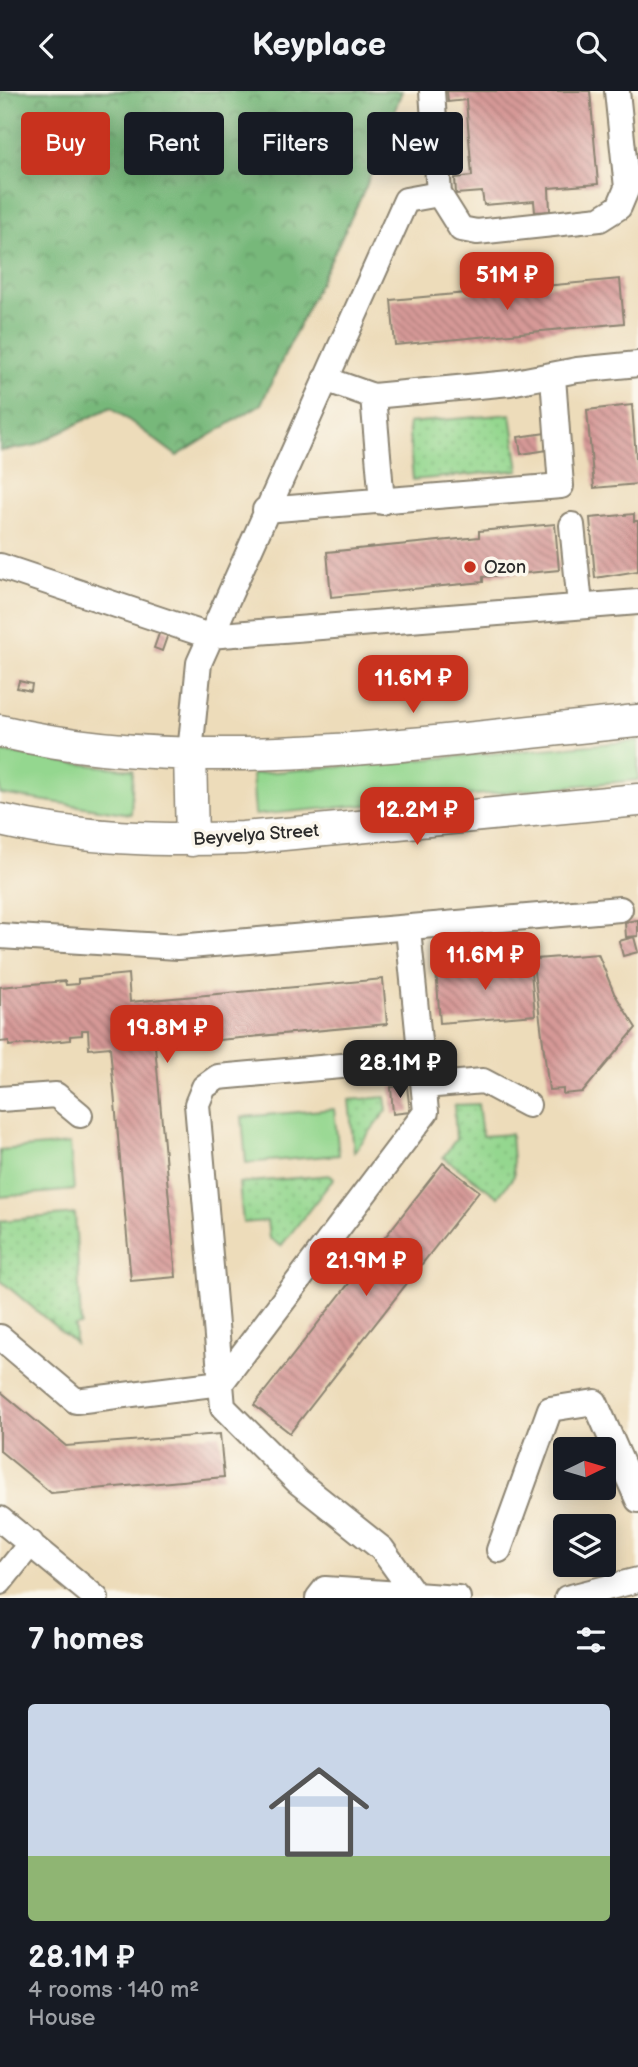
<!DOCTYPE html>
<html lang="en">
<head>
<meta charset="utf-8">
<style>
  :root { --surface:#171b24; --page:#242831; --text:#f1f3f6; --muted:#9ea1a6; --line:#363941; --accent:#c8321e }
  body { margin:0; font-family:"Balsamiq Sans",sans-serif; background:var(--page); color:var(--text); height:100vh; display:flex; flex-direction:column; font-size:26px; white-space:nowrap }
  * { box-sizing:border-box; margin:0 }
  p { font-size:23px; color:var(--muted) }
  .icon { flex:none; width:38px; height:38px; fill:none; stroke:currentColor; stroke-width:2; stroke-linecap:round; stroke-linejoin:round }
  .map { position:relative; height:1507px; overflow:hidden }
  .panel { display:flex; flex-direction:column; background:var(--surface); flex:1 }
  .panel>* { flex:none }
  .hud { position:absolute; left:21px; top:21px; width:597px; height:63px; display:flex; gap:14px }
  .needle { width:46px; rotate:85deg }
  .tools { position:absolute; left:553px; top:1346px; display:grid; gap:14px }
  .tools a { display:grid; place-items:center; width:63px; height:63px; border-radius:7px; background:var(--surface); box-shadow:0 4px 18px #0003; font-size:35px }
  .price { position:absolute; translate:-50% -60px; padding:0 16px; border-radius:14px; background:var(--accent); color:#fff; font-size:23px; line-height:46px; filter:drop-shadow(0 2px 4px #0008) }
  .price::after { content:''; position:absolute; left:50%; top:42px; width:21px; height:16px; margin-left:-10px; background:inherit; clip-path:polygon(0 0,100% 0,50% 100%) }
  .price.current { background:#222; color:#fff }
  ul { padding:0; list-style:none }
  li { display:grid; align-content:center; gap:14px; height:371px; padding:0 28px }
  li+li { border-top:2px solid var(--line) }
  li span { display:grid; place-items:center; height:217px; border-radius:7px; color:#555 }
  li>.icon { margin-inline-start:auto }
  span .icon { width:126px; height:126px; fill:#fffc; stroke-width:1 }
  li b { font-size:30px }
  h2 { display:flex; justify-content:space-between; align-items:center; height:84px; padding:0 28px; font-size:30px }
  .tag { padding:0 24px; border-radius:7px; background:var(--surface); box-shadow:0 4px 18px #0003; font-size:24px; line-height:63px }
  .tag.current { background:var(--accent); color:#fff }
  header { display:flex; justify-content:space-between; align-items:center; height:91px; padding:0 28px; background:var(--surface); font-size:32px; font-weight:700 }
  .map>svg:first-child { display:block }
</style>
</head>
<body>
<header><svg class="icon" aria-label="back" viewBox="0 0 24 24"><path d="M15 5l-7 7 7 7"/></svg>Keyplace<svg class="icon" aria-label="search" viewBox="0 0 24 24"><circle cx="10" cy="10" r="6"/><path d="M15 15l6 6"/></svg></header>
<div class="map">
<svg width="638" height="1507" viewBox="0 0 638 1507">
  <defs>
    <pattern id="forest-crowns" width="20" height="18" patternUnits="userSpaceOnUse" patternTransform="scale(1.75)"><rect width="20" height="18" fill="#77b87a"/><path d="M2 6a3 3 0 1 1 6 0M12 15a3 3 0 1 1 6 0" fill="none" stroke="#629664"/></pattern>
    <pattern id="park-dots" width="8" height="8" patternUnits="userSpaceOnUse" patternTransform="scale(1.75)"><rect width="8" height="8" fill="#94d78f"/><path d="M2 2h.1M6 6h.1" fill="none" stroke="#80b97c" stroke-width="1.8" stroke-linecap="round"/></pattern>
    <pattern id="building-back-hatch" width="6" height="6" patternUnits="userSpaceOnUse" patternTransform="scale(1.75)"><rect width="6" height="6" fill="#d69997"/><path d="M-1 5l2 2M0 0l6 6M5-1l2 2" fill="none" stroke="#ae7d7b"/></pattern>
  </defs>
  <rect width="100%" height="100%" fill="#fbf7ec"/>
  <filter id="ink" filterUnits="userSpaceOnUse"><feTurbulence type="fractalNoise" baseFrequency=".0143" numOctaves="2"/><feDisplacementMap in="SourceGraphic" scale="14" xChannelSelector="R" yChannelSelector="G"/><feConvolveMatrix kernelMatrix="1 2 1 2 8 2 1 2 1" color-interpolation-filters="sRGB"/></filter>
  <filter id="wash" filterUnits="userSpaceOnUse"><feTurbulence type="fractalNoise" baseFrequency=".00686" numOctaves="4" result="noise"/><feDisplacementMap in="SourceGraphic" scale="28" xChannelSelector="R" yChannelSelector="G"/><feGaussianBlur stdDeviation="1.57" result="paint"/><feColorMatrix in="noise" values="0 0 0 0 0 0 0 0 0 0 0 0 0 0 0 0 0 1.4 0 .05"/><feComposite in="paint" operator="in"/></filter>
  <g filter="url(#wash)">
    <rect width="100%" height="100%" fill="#eddcba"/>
    <path fill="#94d78f" stroke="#60815d" stroke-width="2" d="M 638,650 L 638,689 L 255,724 L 252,683 Z
      M 0,660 L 55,670 L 133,679 L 131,723 L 0,703 Z
      M 334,1018 L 339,1064 L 246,1072 L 242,1026 Z
      M 70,1053 L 74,1099 L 0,1106 L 0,1059 Z"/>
    <path fill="url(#forest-crowns)" stroke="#517252" stroke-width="2" d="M 0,0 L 402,0 L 365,98 L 261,313 L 177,365 L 111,316 L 33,355 L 0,360 Z"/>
    <path fill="url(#park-dots)" stroke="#60815d" stroke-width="2" d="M 511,323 L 519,379 L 413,389 L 408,332 Z
      M 385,1006 L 387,1019 L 354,1061 L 349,1009 Z
      M 478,1013 L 482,1045 L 511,1043 L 514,1085 L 498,1106 L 443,1066 L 456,1048 L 454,1014 Z
      M 331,1084 L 334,1087 L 281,1155 L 269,1147 L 267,1130 L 243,1132 L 239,1092 Z
      M 75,1123 L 81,1234 L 75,1235 L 75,1252 L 0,1189 L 0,1130 Z"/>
    <g id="blocks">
      <path fill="url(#building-back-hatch)" d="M 447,0 L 590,0 L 598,93 L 549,97 L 550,120 L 535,121 L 534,110 L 484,114 L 482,101 L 456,103 L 455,87 L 472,85 L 466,9 L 448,11 Z
        M 620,188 L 624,232 L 395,254 L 391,209 Z
        M 632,314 L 638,393 L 594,397 L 587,319 Z
        M 546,342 L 548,359 L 521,363 L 518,346 Z
        M 634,423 L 634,430 L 638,430 L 638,480 L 595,487 L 590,427 Z
        M 555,433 L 559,479 L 483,486 L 483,491 L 331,506 L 327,461 L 479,446 L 479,440 Z
        M 161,537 L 169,540 L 162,560 L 154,557 Z
        M 19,590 L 32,593 L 31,600 L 17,597 Z
        M 638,829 L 638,845 L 626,846 L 625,831 Z
        M 634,846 L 638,861 L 623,865 L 619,850 Z
        M 598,863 L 614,902 L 636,937 L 583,1001 L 563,1003 L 563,998 L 549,999 L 533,873 L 536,873 L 536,868 Z
        M 530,870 L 535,924 L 440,932 L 436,878 Z
        M 128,883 L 130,911 L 383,888 L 387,933 L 155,955 L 176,1186 L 131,1190 L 110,956 L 89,958 L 88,939 L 82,939 L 82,944 L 70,945 L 70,949 L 9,955 L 9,950 L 0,951 L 0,896 L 65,890 L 66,894 L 78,893 L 78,888 Z
        M 407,995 L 410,1021 L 393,1023 L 391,996 Z
        M 443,1072 L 479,1100 L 290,1342 L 254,1314 Z
        M 0,1300 L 66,1355 L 220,1343 L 224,1386 L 51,1402 L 0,1360 Z"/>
    </g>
  </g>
  <g filter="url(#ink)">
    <use href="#blocks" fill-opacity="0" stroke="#8c8472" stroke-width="2"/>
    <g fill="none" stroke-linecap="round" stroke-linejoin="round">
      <defs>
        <path id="minor" d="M 432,0 L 439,103 L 461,138 L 477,141 L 600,128 L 619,116 L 627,97 L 617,0
          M 325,288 L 373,305 L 510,292 L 577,279 L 638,273
          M 373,305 L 382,411
          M 265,419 L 561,395 L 553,286
          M 572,434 L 580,514
          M 0,475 L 209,545 L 638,511
          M 190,662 L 199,572 L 406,109 L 439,103
          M 0,845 L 178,856 L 620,818
          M 421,968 L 218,986 L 204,996 L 197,1013 L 223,1316 L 298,1391 L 382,1458 L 415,1504 L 458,1507
          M 424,995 L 483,990 L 528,1014
          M 0,1008 L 56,1004 L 80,1024
          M 0,1246 L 76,1310 L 221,1292 L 426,1021 L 408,838
          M 0,1428 L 96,1507
          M 499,1459 L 550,1318 L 595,1311 L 638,1409
          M 0,1491 L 31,1452
          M 318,1507 L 325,1498 L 415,1504
          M 567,1507 L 638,1489"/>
        <path id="major" d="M 0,640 C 201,688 434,649 638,630
          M 190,662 L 192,749
          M 0,729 C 80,748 161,750 243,747 L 638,709"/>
      </defs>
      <use href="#minor" stroke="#8c8472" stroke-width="28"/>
      <use href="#major" stroke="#8c8472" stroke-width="35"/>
      <use href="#minor" stroke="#fff" stroke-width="24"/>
      <use href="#major" stroke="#fff" stroke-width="32"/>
    </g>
  </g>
  <circle fill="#c8321e" stroke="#fbf7ec" stroke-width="2.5" cx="470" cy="476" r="7"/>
  <g text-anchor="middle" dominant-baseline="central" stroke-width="7" stroke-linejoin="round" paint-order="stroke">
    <g font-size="18" fill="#2b2b2b" stroke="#fbf7ec" text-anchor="start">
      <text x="484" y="476">Ozon</text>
    </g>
    <g font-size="18" fill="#2b2b2b" stroke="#fbf7ec">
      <text transform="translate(256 744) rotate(-4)">Beyvelya Street</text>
    </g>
  </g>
</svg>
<div class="tools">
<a><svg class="needle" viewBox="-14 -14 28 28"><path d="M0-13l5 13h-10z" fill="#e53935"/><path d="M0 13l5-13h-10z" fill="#9ea1a6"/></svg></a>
<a><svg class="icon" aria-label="layers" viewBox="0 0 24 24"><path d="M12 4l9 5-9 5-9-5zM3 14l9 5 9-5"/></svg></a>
</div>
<b class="price" style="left:507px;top:221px">51M ₽</b>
<b class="price" style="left:413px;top:624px">11.6M ₽</b>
<b class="price" style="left:417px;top:756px">12.2M ₽</b>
<b class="price" style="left:485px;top:901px">11.6M ₽</b>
<b class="price" style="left:167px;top:974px">19.8M ₽</b>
<b class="price current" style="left:400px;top:1009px">28.1M ₽</b>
<b class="price" style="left:366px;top:1207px">21.9M ₽</b>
<div class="hud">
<a class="tag current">Buy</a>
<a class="tag">Rent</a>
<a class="tag">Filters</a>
<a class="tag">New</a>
</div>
</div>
<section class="panel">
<h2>7 homes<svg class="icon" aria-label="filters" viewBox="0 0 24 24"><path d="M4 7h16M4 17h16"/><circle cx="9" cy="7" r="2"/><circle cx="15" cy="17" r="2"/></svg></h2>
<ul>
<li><span style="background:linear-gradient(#c9d6e8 70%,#8fb573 0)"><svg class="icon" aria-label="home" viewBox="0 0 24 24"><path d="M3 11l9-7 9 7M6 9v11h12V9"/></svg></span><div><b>28.1M ₽</b><p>4 rooms · 140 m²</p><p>House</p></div></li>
</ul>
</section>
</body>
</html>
